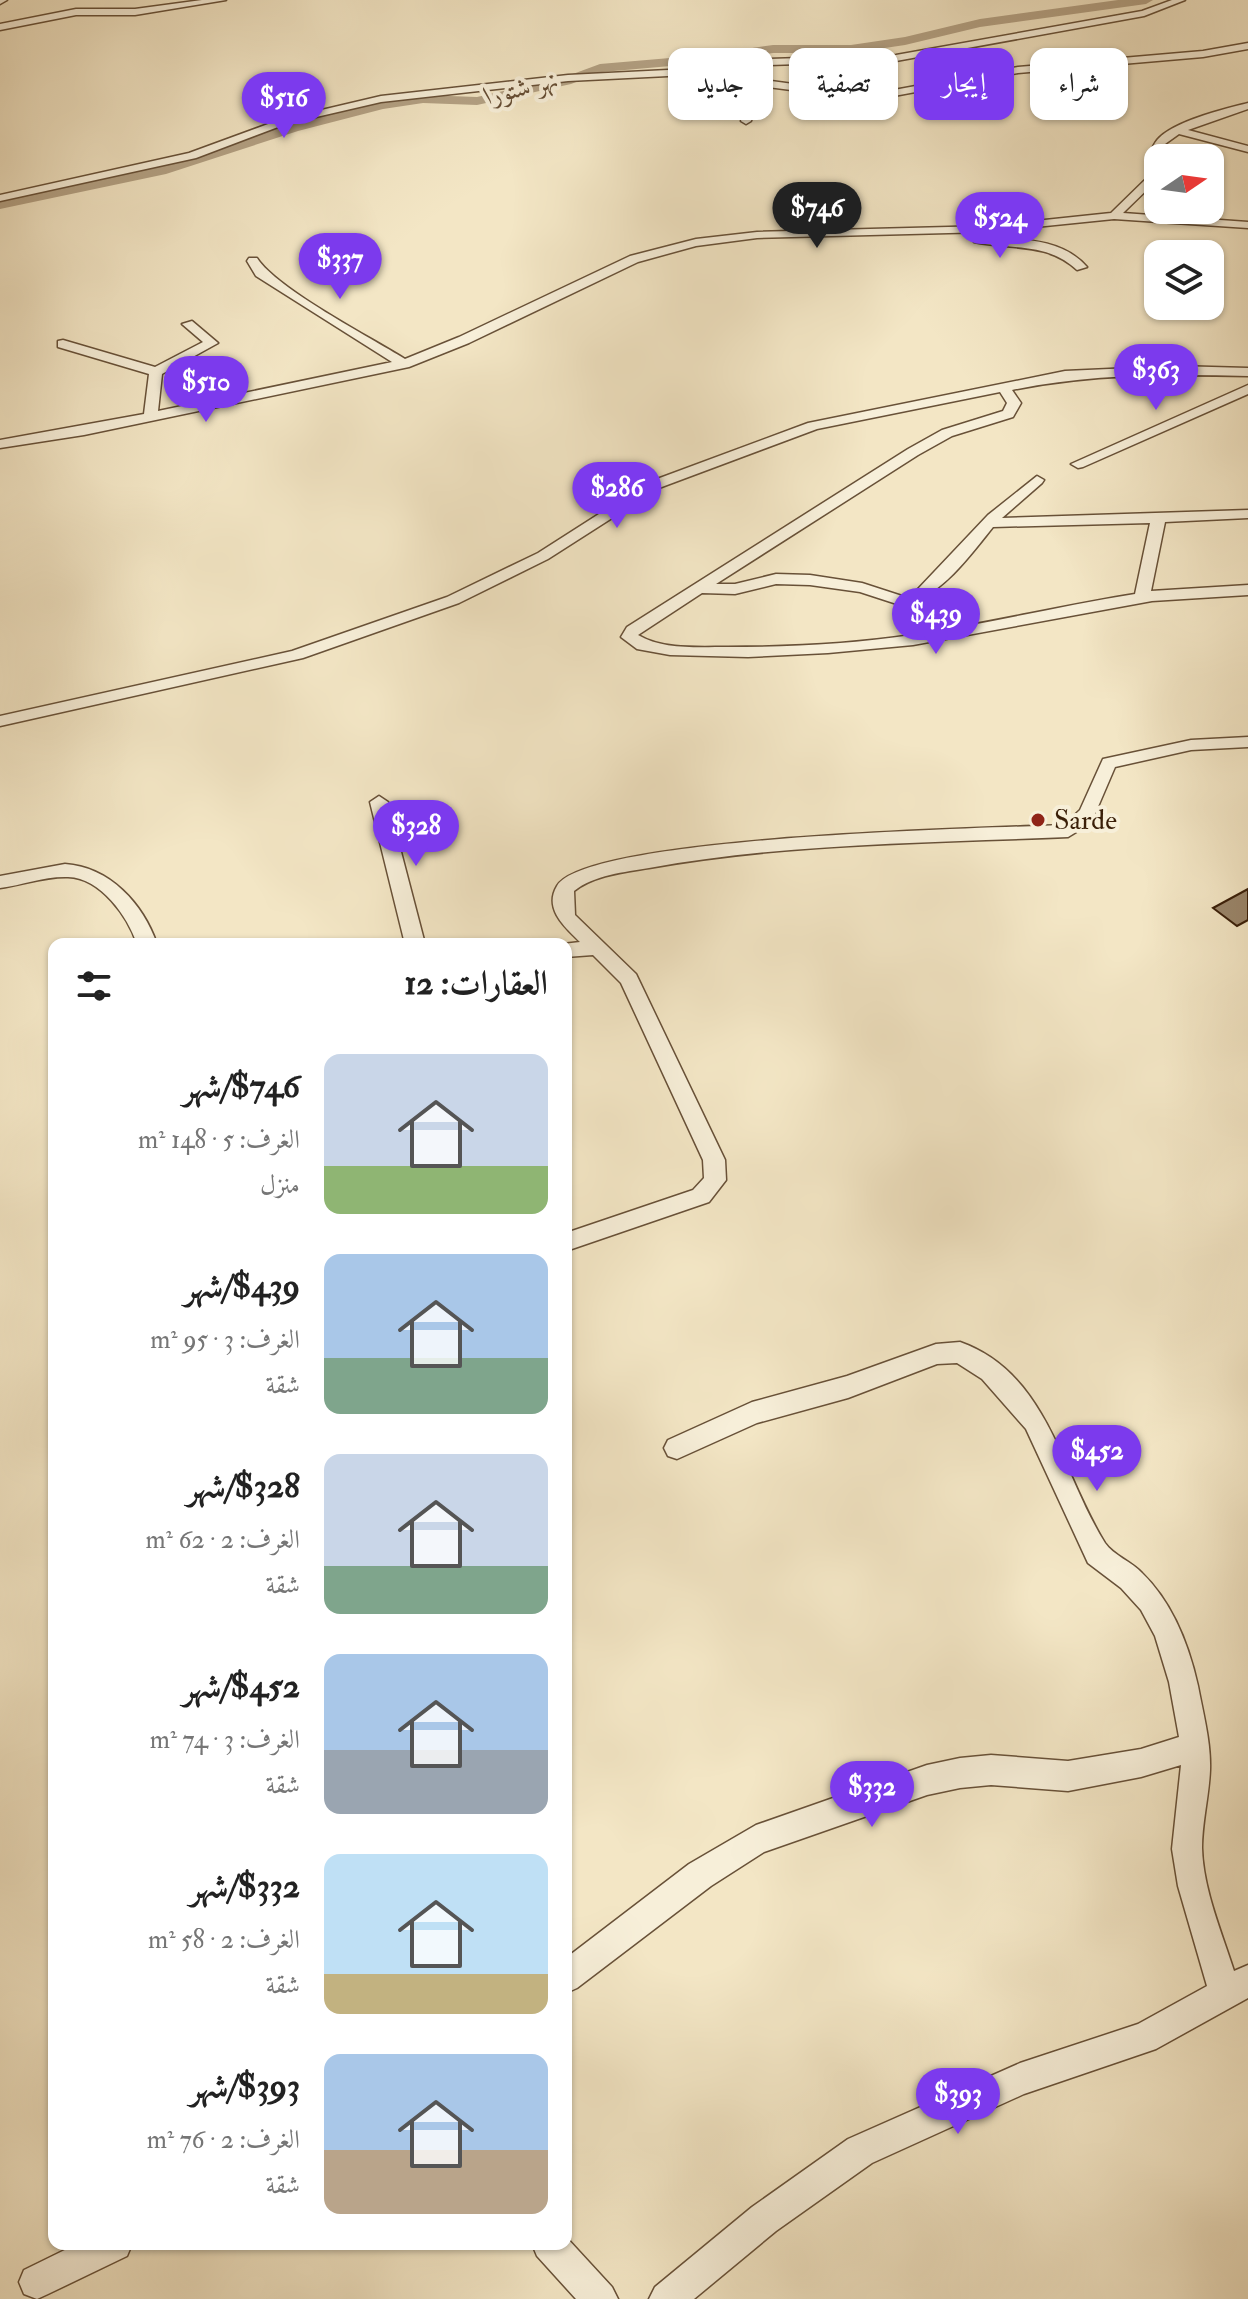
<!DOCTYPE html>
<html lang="ar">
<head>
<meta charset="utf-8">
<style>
  :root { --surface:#fff; --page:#f6f6f6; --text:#222; --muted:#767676; --accent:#7c3aed }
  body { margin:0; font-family:"IM FELL Double Pica",Amiri,serif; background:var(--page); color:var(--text); direction:rtl; height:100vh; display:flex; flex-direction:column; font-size:30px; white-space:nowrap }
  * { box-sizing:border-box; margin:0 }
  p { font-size:26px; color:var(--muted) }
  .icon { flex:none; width:44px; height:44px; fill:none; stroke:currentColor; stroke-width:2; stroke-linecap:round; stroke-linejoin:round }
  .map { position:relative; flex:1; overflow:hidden; direction:ltr }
  .drawer { position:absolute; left:48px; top:938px; width:524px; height:1312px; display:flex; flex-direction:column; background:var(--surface); border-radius:16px; box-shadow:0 2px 6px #0004; direction:rtl }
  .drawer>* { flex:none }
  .hud { position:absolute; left:596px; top:48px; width:532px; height:72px; direction:rtl; display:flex; gap:16px }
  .needle { width:52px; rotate:77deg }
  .controls { position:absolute; left:1144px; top:144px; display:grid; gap:16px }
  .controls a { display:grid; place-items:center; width:80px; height:80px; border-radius:16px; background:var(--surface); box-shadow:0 2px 6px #0004; font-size:40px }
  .price { position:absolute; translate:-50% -68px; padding:0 18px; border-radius:28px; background:var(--accent); color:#fff; font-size:26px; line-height:52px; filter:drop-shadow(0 2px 4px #0008) }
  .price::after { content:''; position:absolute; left:50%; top:48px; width:24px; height:18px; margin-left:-12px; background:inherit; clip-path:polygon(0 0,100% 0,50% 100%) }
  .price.selected { background:#222; color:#fff }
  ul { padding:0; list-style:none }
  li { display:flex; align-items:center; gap:24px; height:200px; padding:0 24px }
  li span { display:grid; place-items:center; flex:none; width:224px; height:160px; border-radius:16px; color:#555 }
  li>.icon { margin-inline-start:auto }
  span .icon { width:96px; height:96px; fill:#fffc; stroke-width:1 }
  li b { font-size:34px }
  h2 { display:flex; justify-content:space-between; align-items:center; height:96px; padding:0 24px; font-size:34px }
  .pill { padding:0 28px; border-radius:16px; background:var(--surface); box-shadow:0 2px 6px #0004; font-size:28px; line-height:72px }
  .pill.selected { background:var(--accent); color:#fff }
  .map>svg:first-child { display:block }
</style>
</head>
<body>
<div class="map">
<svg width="1248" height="2299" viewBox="0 0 1248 2299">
  <rect width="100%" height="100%" fill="#f3e6c5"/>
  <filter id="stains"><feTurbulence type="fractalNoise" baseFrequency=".0025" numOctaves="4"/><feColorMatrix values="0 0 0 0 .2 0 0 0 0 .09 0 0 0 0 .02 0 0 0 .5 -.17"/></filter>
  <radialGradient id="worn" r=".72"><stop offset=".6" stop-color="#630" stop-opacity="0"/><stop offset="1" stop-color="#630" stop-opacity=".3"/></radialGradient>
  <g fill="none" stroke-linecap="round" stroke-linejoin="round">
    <path fill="#b4a285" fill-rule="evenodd" d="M 1118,0 L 1153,0 L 1146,4 L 980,27 L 905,45 L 851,53 L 773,53 L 705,63 L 602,72 L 571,84 L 477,105 L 423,103 L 383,109 L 298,131 L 166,174 L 0,209 L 0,199 L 156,167 L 288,125 L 382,101 L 423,95 L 477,97 L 562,78 L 600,64 L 705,55 L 773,45 L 851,45 L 905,37 L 980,19 Z"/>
  </g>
  <path fill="#9a866b" stroke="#3a1f09" stroke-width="2" d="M 1248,889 L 1248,920 L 1237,926 L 1213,908 Z"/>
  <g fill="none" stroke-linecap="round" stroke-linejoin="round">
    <defs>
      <path id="minor" d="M 0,0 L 7,0 L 0,4 Z
        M 202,0 L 226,0 L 135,15 L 76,15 L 0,30 L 0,24 L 76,9 L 135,9 Z
        M 1172,0 L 1185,0 L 1144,16 L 896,61 L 769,65 L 708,74 L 568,81 L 381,102 L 286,124 L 196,158 L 0,201 L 0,195 L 189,153 L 279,120 L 381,96 L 568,75 L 708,68 L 769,59 L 896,55 L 1142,11 Z
        M 1248,43 L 1248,49 L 1203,57 L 1018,73 L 894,96 L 845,97 L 760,86 L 751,121 L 746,124 L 741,121 L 751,82 L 756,79 L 845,91 L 894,90 L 1018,67 L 1203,51 Z
        M 1248,103 L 1248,109 L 1188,130 L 1248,146 L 1248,152 L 1179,134 L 1165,144 L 1162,158 L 1158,158 L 1158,179 L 1123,213 L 1248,222 L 1248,228 L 1114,219 L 988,232 L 757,238 L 696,246 L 638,262 L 469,343 L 409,367 L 84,435 L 0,448 L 0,440 L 144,414 L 149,374 L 58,347 L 58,341 L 63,340 L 155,367 L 203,342 L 182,324 L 192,321 L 218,343 L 162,374 L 158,411 L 392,362 L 256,276 L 247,261 L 249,258 L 257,258 C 277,289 370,337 405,359 L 459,337 L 630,256 L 696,239 L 757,232 L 988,226 L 1111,213 L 1151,174 C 1150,164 1149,152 1155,143 C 1168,122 1225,109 1248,103 Z
        M 978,236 C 1015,240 1060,236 1087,267 L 1077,270 C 1047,242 1011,250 974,242 L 974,238 Z
        M 1176,366 L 1248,368 L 1248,376 C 1168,374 1090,374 1012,390 L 1021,403 L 1013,417 L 952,436 L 918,455 L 716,584 L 735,584 L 776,574 L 810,575 L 862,583 L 902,596 L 917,590 L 988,515 L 1037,476 L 1044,480 L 1042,483 L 1002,518 L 1248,510 L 1248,518 L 1165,522 L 1151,591 L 1248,585 L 1248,595 L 1152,601 L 913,645 L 828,653 L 748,657 L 670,655 L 637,649 L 621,637 L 627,627 L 908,449 L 942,430 L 1003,411 L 1007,403 L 1000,392 L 817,429 L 659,488 L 548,559 L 459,603 L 303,658 L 0,726 L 0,716 L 292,651 L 447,597 L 538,553 L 649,482 L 808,423 L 1065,371 ZM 1150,523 L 1135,594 C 1060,606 986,624 912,635 C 851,644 789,647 728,647 C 699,647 663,650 638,635 L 702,593 L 735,594 L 776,584 L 810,585 L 860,592 L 903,606 C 941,596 969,557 993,527 Z
        M 1248,385 L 1248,394 L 1083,467 L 1078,468 L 1071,464 Z
        M 1248,737 L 1248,747 L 1191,750 L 1115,767 L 1091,823 L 1068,837 C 929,843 787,843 649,868 C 625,872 594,875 574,891 L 575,915 L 636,974 L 725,1160 L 726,1180 L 709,1202 L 566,1251 L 566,1233 L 693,1190 L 704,1178 L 703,1160 L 621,983 L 593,955 L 566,957 L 566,944 L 563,944 L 580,942 C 566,928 543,909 557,886 C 586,836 993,828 1064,825 L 1080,810 L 1103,759 L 1191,740 Z
        M 379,796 L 388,802 L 425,944 L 405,944 L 370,802 Z
        M 65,864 C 110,867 143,904 157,944 L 137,944 C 128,917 101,878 68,877 C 45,876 23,885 0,888 L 0,876 Z
        M 960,1342 C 1048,1373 1061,1473 1105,1543 C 1113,1555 1132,1562 1142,1573 C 1172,1602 1189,1645 1198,1686 C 1203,1713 1211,1742 1210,1770 C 1209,1796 1202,1822 1202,1848 C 1203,1889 1222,1933 1234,1971 L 1248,1965 L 1248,1998 L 1156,2049 L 1024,2094 L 872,2163 L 776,2231 L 694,2299 L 649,2299 L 655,2287 L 752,2207 L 848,2139 L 1020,2063 L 1138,2024 L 1207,1986 L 1178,1886 L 1172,1849 L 1181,1765 L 1141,1777 L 1068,1791 L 991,1785 L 960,1788 L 927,1795 L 764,1852 L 711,1886 L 577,1988 L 566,1993 L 566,1958 L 689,1864 L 756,1825 L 927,1765 L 960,1758 L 991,1755 L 1068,1761 L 1141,1749 L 1179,1737 L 1169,1682 L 1155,1636 L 1141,1610 L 1121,1588 L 1088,1563 L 1026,1429 L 982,1379 L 957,1363 L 937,1364 L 848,1398 L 757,1423 L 677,1459 L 668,1456 L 664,1448 L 668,1440 L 752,1402 L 847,1376 L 936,1344 Z
        M 566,2237 L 612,2287 L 618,2299 L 576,2299 L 537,2256 L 532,2244 L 566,2244 Z
        M 77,2244 L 132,2244 L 127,2256 L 48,2294 L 37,2299 L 24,2294 L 19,2282 L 24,2270 Z"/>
    </defs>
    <use href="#minor" stroke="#685138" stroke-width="3"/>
    <use href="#minor" fill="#f7efd9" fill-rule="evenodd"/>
  </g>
  <circle fill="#8f2418" stroke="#f7efd9" stroke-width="3" cx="1038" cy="820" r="8"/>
  <g text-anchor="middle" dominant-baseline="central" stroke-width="8" stroke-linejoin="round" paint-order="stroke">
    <g font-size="26" font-style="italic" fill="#654d34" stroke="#f7efd9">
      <text transform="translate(522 88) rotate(-14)">نهر شتورا</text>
    </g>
    <g font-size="28" fill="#3a1f09" stroke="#f7efd9" text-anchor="start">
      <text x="1054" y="820">Sarde</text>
    </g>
  </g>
  <rect width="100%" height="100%" filter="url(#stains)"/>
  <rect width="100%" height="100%" fill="url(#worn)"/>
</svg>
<div class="controls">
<a><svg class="needle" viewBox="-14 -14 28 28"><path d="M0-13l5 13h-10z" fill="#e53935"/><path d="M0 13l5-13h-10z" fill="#767676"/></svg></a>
<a><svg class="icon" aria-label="layers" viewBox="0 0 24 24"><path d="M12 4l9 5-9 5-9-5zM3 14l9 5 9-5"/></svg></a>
</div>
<b class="price" style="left:284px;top:140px">$516</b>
<b class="price selected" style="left:817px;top:250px">$746</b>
<b class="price" style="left:1000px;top:260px">$524</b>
<b class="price" style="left:340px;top:301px">$337</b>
<b class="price" style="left:1156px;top:412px">$363</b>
<b class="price" style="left:206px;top:424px">$510</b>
<b class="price" style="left:617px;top:530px">$286</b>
<b class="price" style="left:936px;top:656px">$439</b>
<b class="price" style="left:416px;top:868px">$328</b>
<b class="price" style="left:1097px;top:1493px">$452</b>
<b class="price" style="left:872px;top:1829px">$332</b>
<b class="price" style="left:958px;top:2136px">$393</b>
<div class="hud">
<a class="pill">شراء</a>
<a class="pill selected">إيجار</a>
<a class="pill">تصفية</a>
<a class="pill">جديد</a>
</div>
<section class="drawer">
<h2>العقارات: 12<svg class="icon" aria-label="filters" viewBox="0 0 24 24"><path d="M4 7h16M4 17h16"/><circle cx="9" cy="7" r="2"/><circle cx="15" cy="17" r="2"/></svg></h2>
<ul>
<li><span style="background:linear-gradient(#c9d6e8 70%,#8fb573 0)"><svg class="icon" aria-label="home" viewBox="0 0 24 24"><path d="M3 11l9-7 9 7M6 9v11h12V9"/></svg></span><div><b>$746/شهر</b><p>الغرف: 5 · 148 m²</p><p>منزل</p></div></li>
<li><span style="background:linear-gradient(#a9c7e8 65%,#7fa58c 0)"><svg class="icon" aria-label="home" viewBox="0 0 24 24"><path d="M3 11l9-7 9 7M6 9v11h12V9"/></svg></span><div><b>$439/شهر</b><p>الغرف: 3 · 95 m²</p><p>شقة</p></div></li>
<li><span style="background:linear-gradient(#c9d6e8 70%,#7fa58c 0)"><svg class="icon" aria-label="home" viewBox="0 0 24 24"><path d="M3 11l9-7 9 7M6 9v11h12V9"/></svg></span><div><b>$328/شهر</b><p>الغرف: 2 · 62 m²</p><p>شقة</p></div></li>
<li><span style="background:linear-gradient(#a9c7e8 60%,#9aa5b1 0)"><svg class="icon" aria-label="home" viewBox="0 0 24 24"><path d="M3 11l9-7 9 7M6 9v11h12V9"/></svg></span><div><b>$452/شهر</b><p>الغرف: 3 · 74 m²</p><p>شقة</p></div></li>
<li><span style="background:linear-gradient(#bfe0f5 75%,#c2b280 0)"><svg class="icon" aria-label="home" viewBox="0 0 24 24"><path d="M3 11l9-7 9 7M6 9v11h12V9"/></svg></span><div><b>$332/شهر</b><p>الغرف: 2 · 58 m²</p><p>شقة</p></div></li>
<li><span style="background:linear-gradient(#a9c7e8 60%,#b9a48a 0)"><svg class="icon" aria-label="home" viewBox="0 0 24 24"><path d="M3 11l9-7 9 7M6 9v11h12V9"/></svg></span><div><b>$393/شهر</b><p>الغرف: 2 · 76 m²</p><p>شقة</p></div></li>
</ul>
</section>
</div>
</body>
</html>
